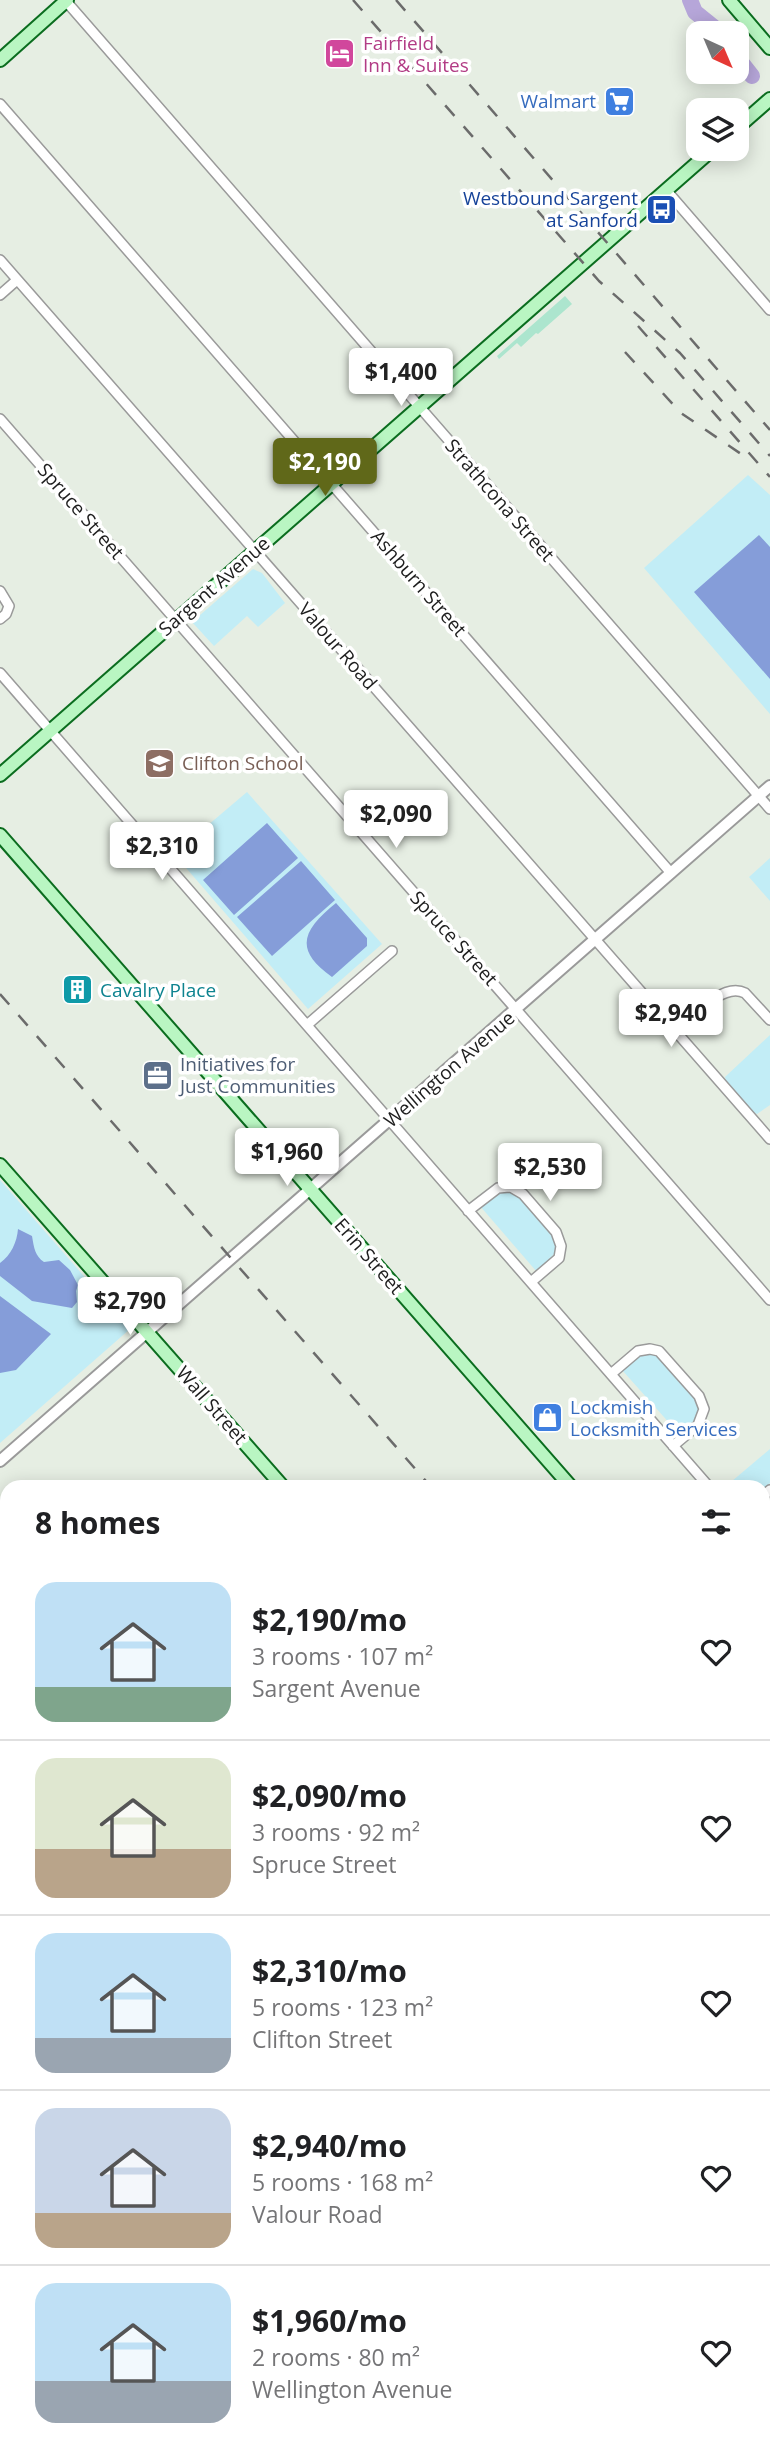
<!DOCTYPE html>
<html lang="en">
<head>
<meta charset="utf-8">
<style>
  :root { --surface:#fff; --page:#f2f2f2; --text:#202124; --muted:#757577; --line:#e0e0e0; --accent:#606819 }
  body { margin:0; font-family:"Open Sans",sans-serif; background:var(--page); color:var(--text); height:100vh; display:flex; flex-direction:column; font-size:26px; white-space:nowrap }
  * { box-sizing:border-box; margin:0 }
  p { font-size:23px; color:var(--muted) }
  .icon { flex:none; width:38px; height:38px; fill:none; stroke:currentColor; stroke-width:2; stroke-linecap:round; stroke-linejoin:round }
  .map { position:relative; flex:1; overflow:hidden }
  .drawer { position:absolute; left:0px; top:1480px; width:770px; height:975px; display:flex; flex-direction:column; background:var(--surface); border-radius:21px 21px 0 0; box-shadow:0 4px 18px #0003 }
  .drawer>* { flex:none }
  .needle { width:46px; rotate:136deg }
  .tools { position:absolute; left:686px; top:21px; display:grid; gap:14px }
  .tools a { display:grid; place-items:center; width:63px; height:63px; border-radius:14px; background:var(--surface); box-shadow:0 4px 18px #0003; font-size:35px }
  .price { position:absolute; translate:-50% -60px; padding:0 16px; border-radius:7px; background:#fff; color:#222; font-size:23px; line-height:46px; filter:drop-shadow(0 2px 4px #0008) }
  .price::after { content:''; position:absolute; left:50%; top:42px; width:21px; height:16px; margin-left:-10px; background:inherit; clip-path:polygon(0 0,100% 0,50% 100%) }
  .price.on { background:var(--accent); color:#fff }
  ul { padding:0; list-style:none }
  li { display:flex; align-items:center; gap:21px; height:175px; padding:0 35px }
  li+li { border-top:2px solid var(--line) }
  li span { display:grid; place-items:center; flex:none; width:196px; height:140px; border-radius:21px; color:#555 }
  li>.icon { margin-inline-start:auto }
  span .icon { width:84px; height:84px; fill:#fffc; stroke-width:1 }
  li b { font-size:30px }
  h2 { display:flex; justify-content:space-between; align-items:center; height:84px; padding:0 35px; font-size:30px }
  .map>svg:first-child { display:block }
</style>
</head>
<body>
<div class="map">
<svg width="770" height="2454" viewBox="0 0 770 2454">
  <rect width="100%" height="100%" fill="#e6eee3"/>
  <path fill="#ace5ce" d="M 565,296 L 572,304 L 538,334 L 536,333 L 521,347 L 517,343 L 499,359 L 497,356 Z"/>
  <path fill="#c2edf6" d="M 748,475 L 770,495 L 770,714 L 644,568 Z
    M 253,569 L 262,573 L 285,603 L 258,627 L 247,616 L 214,646 L 192,622 Z
    M 247,792 L 382,944 L 308,1009 L 174,854 Z
    M 770,858 L 770,901 L 749,877 Z
    M 770,1035 L 770,1105 L 757,1114 L 753,1112 L 726,1081 L 725,1077 Z
    M 0,1180 L 130,1329 L 0,1443 Z
    M 502,1191 L 518,1194 L 553,1235 L 556,1245 L 554,1254 L 537,1272 L 480,1206 Z
    M 642,1354 C 648,1354 653,1354 659,1357 C 670,1364 702,1402 699,1414 C 696,1423 686,1429 680,1435 L 622,1370 Z
    M 770,1449 L 770,1483 L 763,1489 L 763,1488 L 725,1487 Z"/>
  <path fill="#859dd9" d="M 759,535 L 770,547 L 770,679 L 694,592 Z
    M 267,823 L 298,858 L 234,915 L 203,880 Z
    M 301,861 L 335,900 L 272,956 L 237,917 Z
    M 336,903 L 367,938 L 367,946 L 332,977 C 292,949 304,929 336,903 Z
    M 18,1229 L 32,1236 C 34,1248 35,1256 44,1262 L 59,1260 L 70,1270 L 78,1285 L 76,1291 L 77,1302 L 72,1308 L 32,1301 L 0,1276 L 0,1263 C 11,1255 17,1242 18,1229 Z
    M 0,1296 L 51,1334 L 16,1370 L 0,1373 Z"/>
  <g fill="none" stroke-linecap="round" stroke-linejoin="round">
    <path stroke="#b6a6d9" stroke-width="16" d="M 690,0 L 695,12 L 721,33
      M 737,57 L 752,76"/>
    <defs>
      <path id="minor" d="M 65,0 L 770,809
        M 0,104 L 671,873
        M 666,190 L 770,310
        M 0,260 L 770,1139
        M 0,295 L 17,280
        M 0,419 L 770,1300
        M 0,591 L 9,606 L 6,614 L 0,619
        M 0,673 L 710,1488
        M 307,1025 L 392,951
        M 676,1032 C 692,1018 723,981 745,993 L 770,1020
        M 468,1211 L 498,1188 L 511,1187 L 523,1194 L 556,1232 L 561,1246 L 559,1258 L 531,1282
        M 611,1374 L 638,1351 L 650,1349 L 659,1351 L 699,1396 L 704,1409 L 698,1425 L 673,1446
        M 763,1496 L 770,1490
        M 763,1548 L 770,1556
        M 0,1640 L 7,1648
        M 0,1825 L 7,1833
        M 0,1920 L 7,1914
        M 0,1997 L 7,2005
        M 0,2157 L 7,2151
        M 0,2166 L 7,2174
        M 0,2329 L 7,2337
        M 569,2448 L 571,2454
        M 473,2454 L 490,2448"/>
      <path id="tertiary" d="M 0,1461 L 770,786
        M 763,2101 L 770,2082
        M 763,2109 L 770,2109"/>
      <path id="secondary" d="M 729,0 L 770,48
        M 0,60 L 67,0
        M 737,128 L 770,99
        M 0,775 L 713,149
        M 0,835 L 572,1488
        M 0,1165 L 284,1488
        M 763,1706 L 770,1714
        M 763,2036 L 770,2050
        M 763,2235 L 770,2233
        M 763,2255 L 770,2253
        M 79,2454 L 96,2448
        M 135,2454 L 152,2448"/>
    </defs>
    <use href="#minor" stroke="#9a9a9a" stroke-width="12"/>
    <use href="#tertiary" stroke="#9a9a9a" stroke-width="14"/>
    <use href="#secondary" stroke="#0b6d1f" stroke-width="16"/>
    <use href="#minor" stroke="#fff" stroke-width="9"/>
    <use href="#tertiary" stroke="#fff" stroke-width="10"/>
    <use href="#secondary" stroke="#b9f6c2" stroke-width="12"/>
    <path stroke="#6b6b6b" stroke-width="2.5" stroke-dasharray="14 14" stroke-linecap="butt" d="M 353,0 L 599,281 L 680,353 L 770,456
      M 396,0 L 770,430
      M 638,326 L 770,477
      M 625,352 L 681,413 L 744,456
      M 0,994 L 432,1488
      M 763,1866 L 770,1874
      M 763,2446 L 770,2432"/>
  </g>
  <defs>
    <symbol id="hotel-square" viewBox="-11 -11 22 22"><rect x="-9" y="-9" width="18" height="18" rx="4" fill="#d1479c" stroke="#fff"/><path d="M-6-4.5h1.5V1H6V5H4.5V3h-9V5H-6ZM-4 0a1.8 1.8 0 1 1 3.6 0ZM.5 0V-2.5h3Q6-2.5 6 0Z" fill="#fff"/></symbol>
    <symbol id="supermarket-square" viewBox="-11 -11 22 22"><rect x="-9" y="-9" width="18" height="18" rx="4" fill="#3f7fe0" stroke="#fff"/><path d="M-6-5.5h2.5l.6 2H6L4.5 2H-2.5L-4.4-4H-6ZM-1.5 3.2a1.3 1.3 0 1 0 .1 0ZM3 3.2a1.3 1.3 0 1 0 .1 0Z" fill="#fff"/></symbol>
    <symbol id="bus-square" viewBox="-11 -11 22 22"><rect x="-9" y="-9" width="18" height="18" rx="4" fill="#1a4fb4" stroke="#fff"/><path d="M-5-6H5V4H4V6H2V4H-2V6H-4V4H-5ZM-3.5-4V0h7V-4ZM-3.5 1.2v1.5H-2V1.2ZM2 1.2v1.5H3.5V1.2Z" fill="#fff"/></symbol>
    <symbol id="school-square" viewBox="-11 -11 22 22"><rect x="-9" y="-9" width="18" height="18" rx="4" fill="#8d6e63" stroke="#fff"/><path d="M0-5L7-2L0 1L-7-2ZM-4 1L0 2.5L4 1V4Q0 6-4 4Z" fill="#fff"/></symbol>
    <symbol id="building-square" viewBox="-11 -11 22 22"><rect x="-9" y="-9" width="18" height="18" rx="4" fill="#0f9aa8" stroke="#fff"/><path d="M-4-6H4V6H1V3H-1V6H-4ZM-2.5-4.3h1.7v1.8h-1.7ZM.8-4.3h1.7v1.8H.8ZM-2.5-1h1.7V.8h-1.7ZM.8-1h1.7V.8H.8Z" fill="#fff"/></symbol>
    <symbol id="office-square" viewBox="-11 -11 22 22"><rect x="-9" y="-9" width="18" height="18" rx="4" fill="#5c6f8a" stroke="#fff"/><path d="M-6-3h4V-5.5h4V-3h4V5H-6ZM-1-4.5V-3h2v-1.5ZM-6 0V1H6V0Z" fill="#fff"/></symbol>
    <symbol id="shop-square" viewBox="-11 -11 22 22"><rect x="-9" y="-9" width="18" height="18" rx="4" fill="#3f7fe0" stroke="#fff"/><path d="M-5-2.5h2.3a2.7 3.5 0 0 1 5.4 0H5L5.5 6h-11ZM-1.5-2.5h3a1.5 2.3 0 0 0-3 0Z" fill="#fff"/></symbol>
  </defs>
  <g fill-rule="evenodd">
    <use href="#hotel-square" x="322" y="36" width="35" height="35"/>
    <use href="#supermarket-square" x="602" y="84" width="35" height="35"/>
    <use href="#bus-square" x="644" y="192" width="35" height="35"/>
    <use href="#school-square" x="142" y="746" width="35" height="35"/>
    <use href="#building-square" x="60" y="972" width="35" height="35"/>
    <use href="#office-square" x="140" y="1058" width="35" height="35"/>
    <use href="#shop-square" x="530" y="1400" width="35" height="35"/>
  </g>
  <g text-anchor="middle" dominant-baseline="central" stroke-width="7" stroke-linejoin="round" paint-order="stroke">
    <g font-size="19" fill="#b23c85" stroke="#fff" text-anchor="start">
      <text x="363" y="43">Fairfield<tspan x="363" dy="22">Inn &amp; Suites</tspan></text>
    </g>
    <g font-size="19" fill="#366cbe" stroke="#fff" text-anchor="end">
      <text x="596" y="101">Walmart</text>
      <text x="570" y="1407" text-anchor="start">Lockmish<tspan x="570" dy="22">Locksmith Services</tspan></text>
    </g>
    <g font-size="19" fill="#164399" stroke="#fff" text-anchor="end">
      <text x="638" y="198">Westbound Sargent<tspan x="638" dy="22">at Sanford</tspan></text>
    </g>
    <g font-size="19" fill="#1d1d1d" stroke="#fff">
      <text transform="translate(500 500) rotate(49)">Strathcona Street</text>
      <text transform="translate(81 511) rotate(49)">Spruce Street</text>
      <text transform="translate(419 583) rotate(49)">Ashburn Street</text>
      <text transform="translate(214 586) rotate(-41)">Sargent Avenue</text>
      <text transform="translate(338 646) rotate(49)">Valour Road</text>
      <text transform="translate(454 938) rotate(48)">Spruce Street</text>
      <text transform="translate(449 1069) rotate(-41)">Wellington Avenue</text>
      <text transform="translate(369 1256) rotate(49)">Erin Street</text>
      <text transform="translate(212 1405) rotate(49)">Wall Street</text>
    </g>
    <g font-size="19" fill="#785e54" stroke="#fff" text-anchor="start">
      <text x="182" y="763">Clifton School</text>
    </g>
    <g font-size="19" fill="#0d838f" stroke="#fff" text-anchor="start">
      <text x="100" y="990">Cavalry Place</text>
    </g>
    <g font-size="19" fill="#4e5e75" stroke="#fff" text-anchor="start">
      <text x="180" y="1064">Initiatives for<tspan x="180" dy="22">Just Communities</tspan></text>
    </g>
  </g>
</svg>
<div class="tools">
<a><svg class="needle" viewBox="-14 -14 28 28"><path d="M0-13l5 13h-10z" fill="#e53935"/><path d="M0 13l5-13h-10z" fill="#757577"/></svg></a>
<a><svg class="icon" aria-label="layers" viewBox="0 0 24 24"><path d="M12 4l9 5-9 5-9-5zM3 14l9 5 9-5"/></svg></a>
</div>
<b class="price" style="left:401px;top:408px">$1,400</b>
<b class="price on" style="left:325px;top:498px">$2,190</b>
<b class="price" style="left:396px;top:850px">$2,090</b>
<b class="price" style="left:162px;top:882px">$2,310</b>
<b class="price" style="left:671px;top:1049px">$2,940</b>
<b class="price" style="left:287px;top:1188px">$1,960</b>
<b class="price" style="left:550px;top:1203px">$2,530</b>
<b class="price" style="left:130px;top:1337px">$2,790</b>
<section class="drawer">
<h2>8 homes<svg class="icon" aria-label="filters" viewBox="0 0 24 24"><path d="M4 7h16M4 17h16"/><circle cx="9" cy="7" r="2"/><circle cx="15" cy="17" r="2"/></svg></h2>
<ul>
<li><span style="background:linear-gradient(#bfe0f5 75%,#7fa58c 0)"><svg class="icon" aria-label="home" viewBox="0 0 24 24"><path d="M3 11l9-7 9 7M6 9v11h12V9"/></svg></span><div><b>$2,190/mo</b><p>3 rooms · 107 m²</p><p>Sargent Avenue</p></div><svg class="icon" aria-label="heart" viewBox="0 0 24 24"><path d="M12 20l-8-8c-3-5 5-10 8-4 3-6 11-1 8 4z"/></svg></li>
<li><span style="background:linear-gradient(#dfe7d0 65%,#b9a48a 0)"><svg class="icon" aria-label="home" viewBox="0 0 24 24"><path d="M3 11l9-7 9 7M6 9v11h12V9"/></svg></span><div><b>$2,090/mo</b><p>3 rooms · 92 m²</p><p>Spruce Street</p></div><svg class="icon" aria-label="heart" viewBox="0 0 24 24"><path d="M12 20l-8-8c-3-5 5-10 8-4 3-6 11-1 8 4z"/></svg></li>
<li><span style="background:linear-gradient(#bfe0f5 75%,#9aa5b1 0)"><svg class="icon" aria-label="home" viewBox="0 0 24 24"><path d="M3 11l9-7 9 7M6 9v11h12V9"/></svg></span><div><b>$2,310/mo</b><p>5 rooms · 123 m²</p><p>Clifton Street</p></div><svg class="icon" aria-label="heart" viewBox="0 0 24 24"><path d="M12 20l-8-8c-3-5 5-10 8-4 3-6 11-1 8 4z"/></svg></li>
<li><span style="background:linear-gradient(#c9d6e8 75%,#b9a48a 0)"><svg class="icon" aria-label="home" viewBox="0 0 24 24"><path d="M3 11l9-7 9 7M6 9v11h12V9"/></svg></span><div><b>$2,940/mo</b><p>5 rooms · 168 m²</p><p>Valour Road</p></div><svg class="icon" aria-label="heart" viewBox="0 0 24 24"><path d="M12 20l-8-8c-3-5 5-10 8-4 3-6 11-1 8 4z"/></svg></li>
<li><span style="background:linear-gradient(#bfe0f5 70%,#9aa5b1 0)"><svg class="icon" aria-label="home" viewBox="0 0 24 24"><path d="M3 11l9-7 9 7M6 9v11h12V9"/></svg></span><div><b>$1,960/mo</b><p>2 rooms · 80 m²</p><p>Wellington Avenue</p></div><svg class="icon" aria-label="heart" viewBox="0 0 24 24"><path d="M12 20l-8-8c-3-5 5-10 8-4 3-6 11-1 8 4z"/></svg></li>
</ul>
</section>
</div>
</body>
</html>
